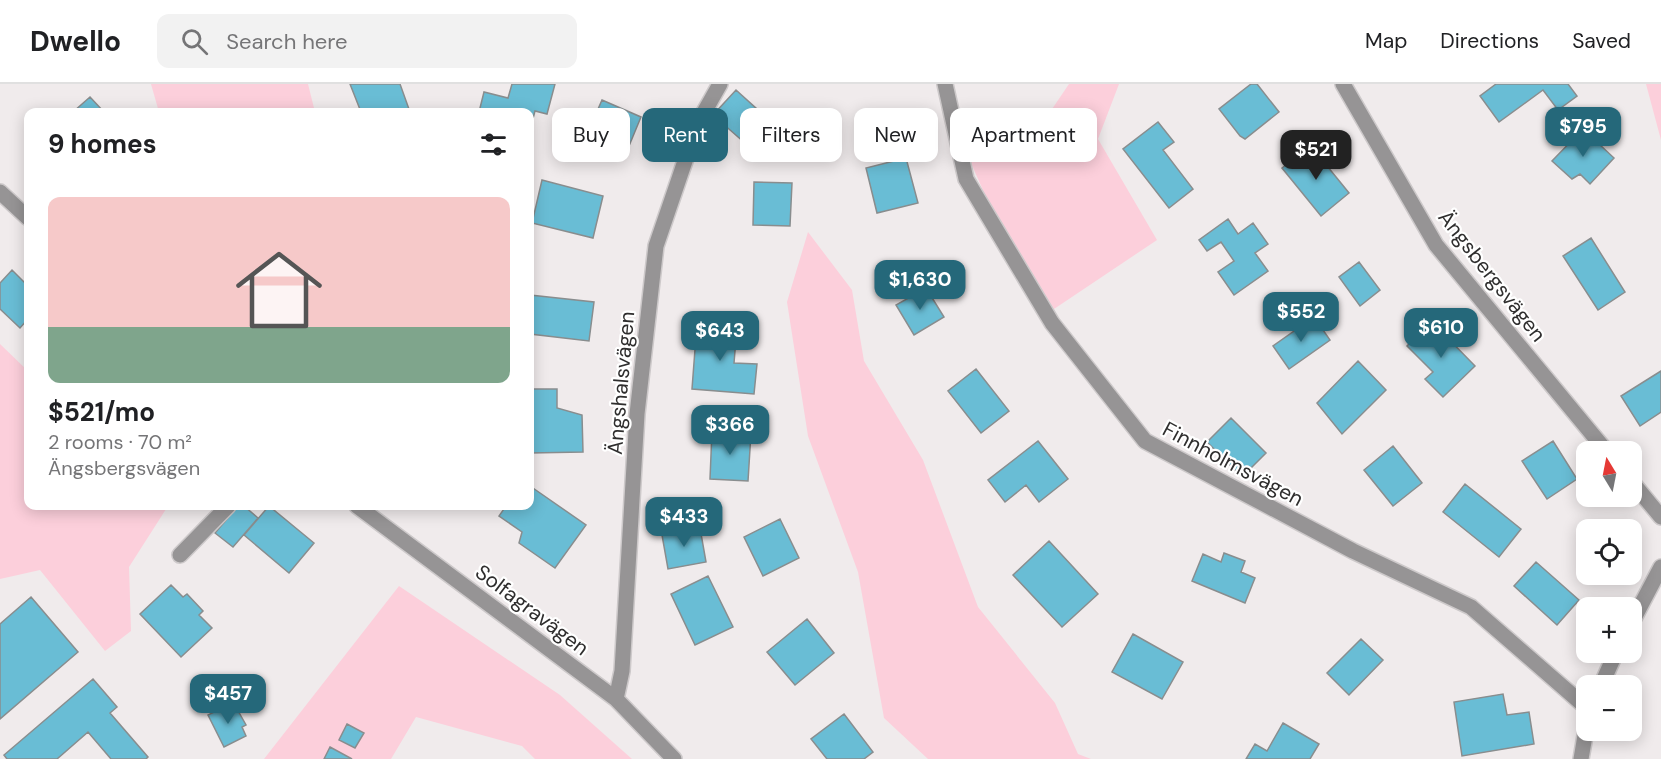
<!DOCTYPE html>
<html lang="en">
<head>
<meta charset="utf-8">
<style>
  :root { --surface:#fff; --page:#f2f2f2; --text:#202124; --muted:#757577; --line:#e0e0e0; --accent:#25687a }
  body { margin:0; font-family:"DM Sans",sans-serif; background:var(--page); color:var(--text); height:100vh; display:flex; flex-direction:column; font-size:22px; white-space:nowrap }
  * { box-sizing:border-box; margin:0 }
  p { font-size:20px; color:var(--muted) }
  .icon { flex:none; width:33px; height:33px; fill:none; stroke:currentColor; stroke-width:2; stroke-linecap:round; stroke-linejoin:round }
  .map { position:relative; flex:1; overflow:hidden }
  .drawer { position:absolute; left:24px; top:24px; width:510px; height:402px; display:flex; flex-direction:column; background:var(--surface); border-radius:12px; box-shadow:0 3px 15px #0003 }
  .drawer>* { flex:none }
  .hud { position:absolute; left:552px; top:24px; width:570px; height:54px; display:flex; gap:12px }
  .needle { width:39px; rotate:350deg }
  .buttons { position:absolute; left:1576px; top:357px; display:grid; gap:12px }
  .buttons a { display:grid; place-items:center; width:66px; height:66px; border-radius:12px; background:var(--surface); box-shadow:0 3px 15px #0003; font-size:30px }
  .price { position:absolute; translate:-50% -51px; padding:0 14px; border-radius:12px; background:var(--accent); color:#fff; font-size:20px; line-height:39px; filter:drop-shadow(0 2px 3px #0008) }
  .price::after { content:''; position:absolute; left:50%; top:36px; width:18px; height:14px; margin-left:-9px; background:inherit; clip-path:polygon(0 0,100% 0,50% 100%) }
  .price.current { background:#222; color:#fff }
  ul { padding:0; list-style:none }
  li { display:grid; align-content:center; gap:12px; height:318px; padding:0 24px }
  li+li { border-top:2px solid var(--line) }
  li span { display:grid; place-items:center; height:186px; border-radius:12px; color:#555 }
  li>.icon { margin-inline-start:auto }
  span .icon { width:108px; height:108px; fill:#fffc; stroke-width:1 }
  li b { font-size:26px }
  h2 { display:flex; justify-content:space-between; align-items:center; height:72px; padding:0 24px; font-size:26px }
  .chip { padding:0 21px; border-radius:12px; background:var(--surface); box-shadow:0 3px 15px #0003; font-size:21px; line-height:54px }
  .chip.current { background:var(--accent); color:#fff }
  header { display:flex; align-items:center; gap:36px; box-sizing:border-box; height:84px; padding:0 30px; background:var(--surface); border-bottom:2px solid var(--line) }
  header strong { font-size:28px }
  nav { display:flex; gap:33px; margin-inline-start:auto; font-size:21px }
  .search { width:420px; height:54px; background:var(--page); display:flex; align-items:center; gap:15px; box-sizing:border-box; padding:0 21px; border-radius:12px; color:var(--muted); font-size:22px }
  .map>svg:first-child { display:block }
</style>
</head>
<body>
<header>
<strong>Dwello</strong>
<div class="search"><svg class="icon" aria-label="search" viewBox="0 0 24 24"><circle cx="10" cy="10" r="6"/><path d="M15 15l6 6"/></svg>Search here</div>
<nav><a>Map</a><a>Directions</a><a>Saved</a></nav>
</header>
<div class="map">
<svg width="1661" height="675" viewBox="0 0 1661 675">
  <rect width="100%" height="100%" fill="#f0ebec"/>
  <path fill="#fccfdb" d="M 151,0 L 308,0 L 315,28 L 159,28 Z
    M 1069,0 L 1119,0 L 1098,55 L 1157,156 L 1054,225 L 997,138 L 967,70 L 1048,31 Z
    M 1646,0 L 1661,0 L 1661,56 Z
    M 808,148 L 852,206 L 864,277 L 923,376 L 978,523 L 1055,619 L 1078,670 L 1091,675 L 928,675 L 884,634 L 858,488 L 808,352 L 787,218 Z
    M 0,260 L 28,287 L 28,422 L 168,422 L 129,483 L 131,547 L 105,567 L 40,486 L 0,495 Z
    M 399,502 L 560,611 L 632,675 L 535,675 L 522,662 L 416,633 L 391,675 L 264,675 Z"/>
  <path fill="#69bdd5" stroke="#898d8e" stroke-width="1.5" d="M 350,0 L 400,0 L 410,28 L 361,28 Z
    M 512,0 L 555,0 L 547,30 L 535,27 L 531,42 L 530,28 L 479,28 L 484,8 L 508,14 Z
    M 1251,0 L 1257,0 L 1279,28 L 1245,55 L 1240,52 L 1219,25 Z
    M 1496,0 L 1568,0 L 1577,12 L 1558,26 L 1543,6 L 1499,38 L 1480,12 Z
    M 736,6 L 768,35 L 746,60 L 713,31 Z
    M 90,13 L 104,28 L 73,28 Z
    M 602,16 L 641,33 L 624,74 L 584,57 Z
    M 1158,38 L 1174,58 L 1163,66 L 1193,105 L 1169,124 L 1123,65 Z
    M 1583,45 L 1614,74 L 1590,100 L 1580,90 L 1572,95 L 1552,77 Z
    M 1310,61 L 1349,109 L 1321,132 L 1282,84 Z
    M 906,74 L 918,119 L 877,129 L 866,84 Z
    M 542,96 L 603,112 L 593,154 L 532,139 Z
    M 754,98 L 792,99 L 790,142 L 753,141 Z
    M 1228,135 L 1238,150 L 1253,139 L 1268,160 L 1255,169 L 1268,187 L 1234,211 L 1218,188 L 1234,177 L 1221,158 L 1207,167 L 1199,156 Z
    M 1591,154 L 1625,208 L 1598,226 L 1563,172 Z
    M 1359,178 L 1380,206 L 1360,222 L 1339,193 Z
    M 12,186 L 28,202 L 28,235 L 20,244 L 0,225 L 0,199 Z
    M 926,204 L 944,233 L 914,251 L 896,221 Z
    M 530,211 L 594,218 L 589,257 L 530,250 Z
    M 1314,233 L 1330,256 L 1289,285 L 1273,262 Z
    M 1431,237 L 1475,282 L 1443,313 L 1425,295 L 1433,288 L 1407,262 Z
    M 697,239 L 737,243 L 734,279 L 757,280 L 754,310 L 692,305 Z
    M 1358,277 L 1386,306 L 1342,350 L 1317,319 Z
    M 976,285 L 1009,327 L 981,349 L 948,307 Z
    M 1661,287 L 1661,328 L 1640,342 L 1621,312 Z
    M 530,305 L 557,305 L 557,324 L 582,331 L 583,368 L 530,369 Z
    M 1231,334 L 1266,369 L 1242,393 L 1207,358 Z
    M 712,347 L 751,349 L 748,397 L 710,395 Z
    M 1038,357 L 1068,395 L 1039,418 L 1026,401 L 1005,418 L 988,396 Z
    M 1553,357 L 1577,395 L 1547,415 L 1522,377 Z
    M 1393,362 L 1422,399 L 1393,422 L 1364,386 Z
    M 1465,400 L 1521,445 L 1499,473 L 1443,428 Z
    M 530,402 L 586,441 L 555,484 L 519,459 L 522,448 L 499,432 L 506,422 L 530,422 Z
    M 238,422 L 244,422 L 258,434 L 233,463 L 215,449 Z
    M 269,422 L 314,459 L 289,489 L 244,451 Z
    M 780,435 L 799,474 L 763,492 L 744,453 Z
    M 700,444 L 706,478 L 668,485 L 662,451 Z
    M 1049,457 L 1098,510 L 1062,543 L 1013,491 Z
    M 1224,469 L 1245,477 L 1241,488 L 1255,494 L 1245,519 L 1192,497 L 1203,470 L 1221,478 Z
    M 1536,478 L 1579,516 L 1557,541 L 1514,502 Z
    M 708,492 L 733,543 L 695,561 L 671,510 Z
    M 171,501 L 183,513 L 187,510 L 203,527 L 199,531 L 212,544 L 181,573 L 140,530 Z
    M 31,513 L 78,568 L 0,635 L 0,540 Z
    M 807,535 L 834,569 L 795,601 L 767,568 Z
    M 1133,550 L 1183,578 L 1162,615 L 1112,588 Z
    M 1361,555 L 1383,576 L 1349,611 L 1327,589 Z
    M 93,595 L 117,623 L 110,629 L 148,673 L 146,675 L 111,675 L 88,648 L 57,675 L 7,675 L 4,671 Z
    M 1503,610 L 1507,631 L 1529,628 L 1534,660 L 1462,672 L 1454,618 Z
    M 230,620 L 234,627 L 237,625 L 246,641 L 242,643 L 246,652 L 224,663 L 208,631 Z
    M 844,630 L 873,668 L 864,675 L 827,675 L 811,655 Z
    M 1283,639 L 1319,660 L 1310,675 L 1246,675 L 1255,660 L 1267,667 Z
    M 347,640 L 364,649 L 355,664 L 339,656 Z
    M 330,663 L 352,675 L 324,675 Z"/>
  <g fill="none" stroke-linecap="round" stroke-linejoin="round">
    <defs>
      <path id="minor" d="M 945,0 L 966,95 L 1052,239 L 1145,357 L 1353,467 L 1471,523 L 1587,624
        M 1343,0 L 1436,161 L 1607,368
        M 0,108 L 28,134
        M 1632,398 L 1661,433
        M 357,422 L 616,615 L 674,675
        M 180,471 L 228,422
        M 1632,538 L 1661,483
        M 1601,602 L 1616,568
        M 616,615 L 622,587 L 637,330 L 656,162 L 698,39 L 720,0
        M 1581,675 L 1587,640"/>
    </defs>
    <use href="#minor" stroke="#cdc9ca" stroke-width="18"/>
    <use href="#minor" stroke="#969495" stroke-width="15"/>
  </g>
  <g text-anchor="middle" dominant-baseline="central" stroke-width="4.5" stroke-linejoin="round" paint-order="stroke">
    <g font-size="21" fill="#2f2e2e" stroke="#fff">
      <text transform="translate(1492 192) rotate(52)">Ängsbergsvägen</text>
      <text transform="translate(621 299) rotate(-85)">Ängshalsvägen</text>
      <text transform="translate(1233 380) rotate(28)">Finnholmsvägen</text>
      <text transform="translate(532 526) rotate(37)">Solfagravägen</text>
    </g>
  </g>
</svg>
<div class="buttons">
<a><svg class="needle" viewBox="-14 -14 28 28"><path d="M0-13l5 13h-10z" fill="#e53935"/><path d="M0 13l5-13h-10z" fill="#757577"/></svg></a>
<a><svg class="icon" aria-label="locate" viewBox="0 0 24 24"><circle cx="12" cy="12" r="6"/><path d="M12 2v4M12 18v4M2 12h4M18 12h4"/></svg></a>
<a>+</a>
<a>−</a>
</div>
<b class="price" style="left:1583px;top:74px">$795</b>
<b class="price current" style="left:1316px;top:97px">$521</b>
<b class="price" style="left:920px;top:227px">$1,630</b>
<b class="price" style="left:1301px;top:259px">$552</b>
<b class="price" style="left:1441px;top:275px">$610</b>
<b class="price" style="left:720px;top:278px">$643</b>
<b class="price" style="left:730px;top:372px">$366</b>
<b class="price" style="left:684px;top:464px">$433</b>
<b class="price" style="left:228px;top:641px">$457</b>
<div class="hud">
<a class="chip">Buy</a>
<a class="chip current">Rent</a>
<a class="chip">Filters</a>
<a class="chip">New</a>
<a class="chip">Apartment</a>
</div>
<section class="drawer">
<h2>9 homes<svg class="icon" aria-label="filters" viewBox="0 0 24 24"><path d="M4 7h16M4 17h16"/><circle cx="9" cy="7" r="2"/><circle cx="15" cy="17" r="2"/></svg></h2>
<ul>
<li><span style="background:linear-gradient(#f6c9c9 70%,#7fa58c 0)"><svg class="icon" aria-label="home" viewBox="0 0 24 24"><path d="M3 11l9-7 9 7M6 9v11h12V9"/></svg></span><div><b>$521/mo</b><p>2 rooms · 70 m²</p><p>Ängsbergsvägen</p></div></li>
</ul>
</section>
</div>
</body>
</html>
